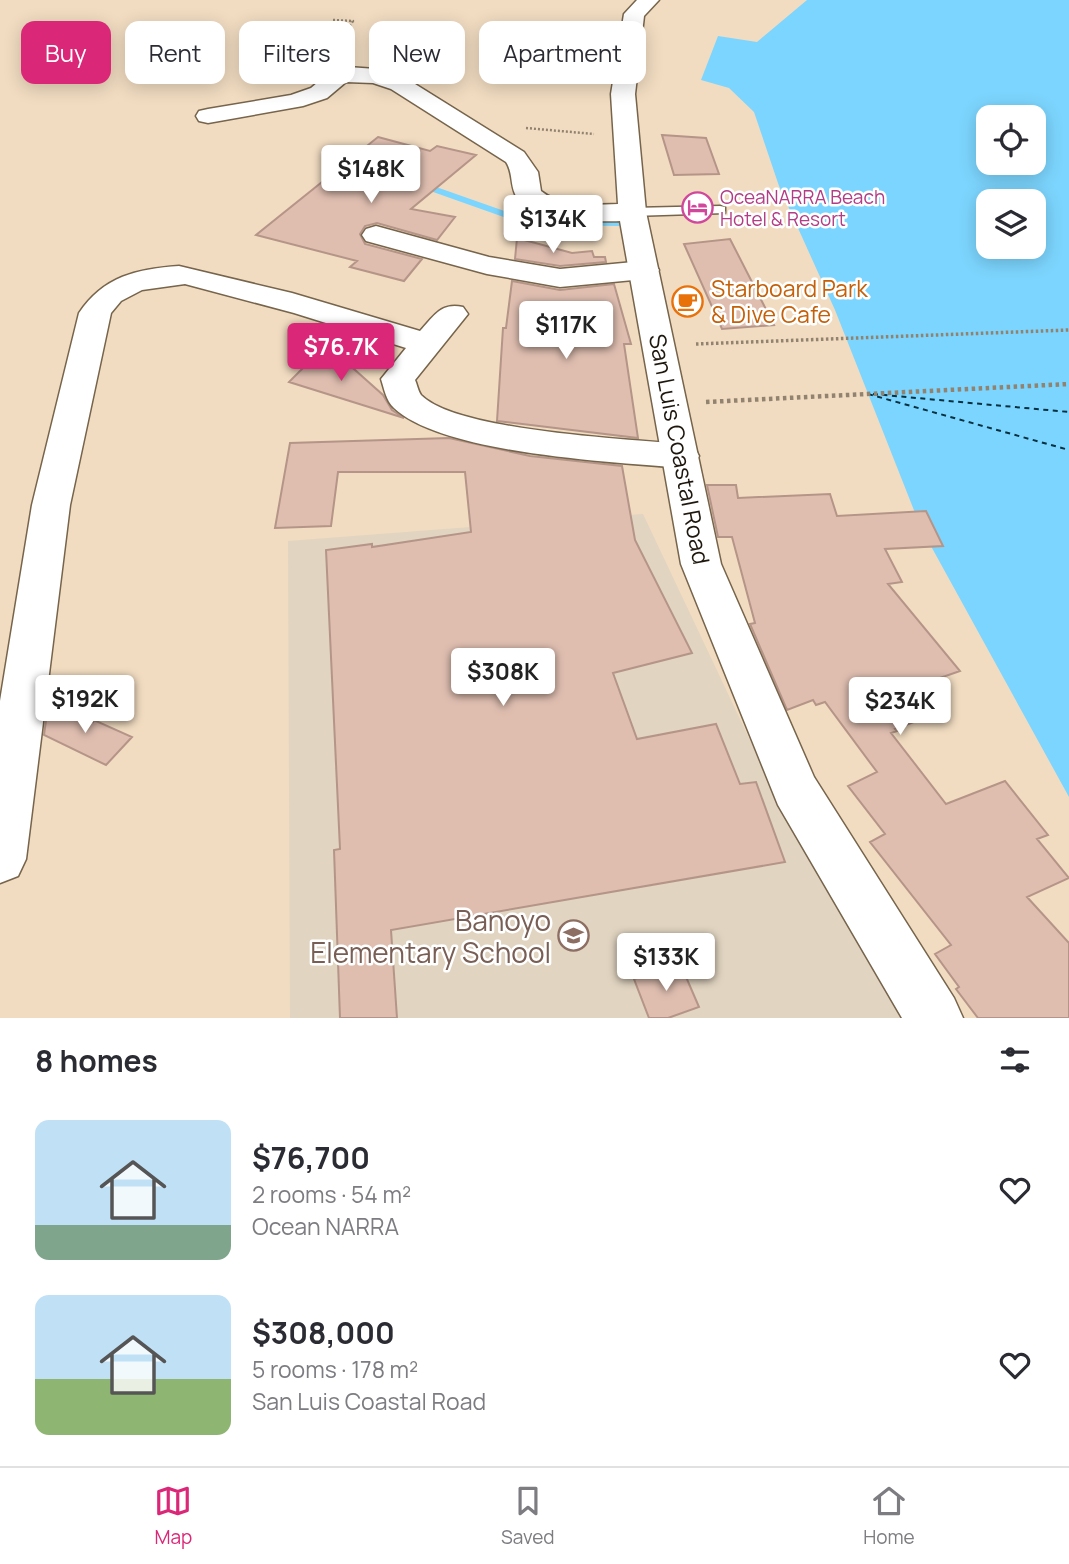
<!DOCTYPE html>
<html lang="en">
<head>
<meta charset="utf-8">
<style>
  :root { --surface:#fff; --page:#f7f7f7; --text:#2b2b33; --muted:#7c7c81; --line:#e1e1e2; --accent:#db2777 }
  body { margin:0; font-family:Manrope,sans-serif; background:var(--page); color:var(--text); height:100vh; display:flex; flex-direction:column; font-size:26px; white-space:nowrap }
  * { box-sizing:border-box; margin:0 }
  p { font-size:23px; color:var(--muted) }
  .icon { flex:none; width:38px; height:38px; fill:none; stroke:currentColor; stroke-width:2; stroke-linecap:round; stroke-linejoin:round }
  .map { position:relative; height:1018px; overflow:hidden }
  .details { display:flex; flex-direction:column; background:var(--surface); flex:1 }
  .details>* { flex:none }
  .hud { position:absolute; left:21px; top:21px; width:700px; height:63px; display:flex; gap:14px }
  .buttons { position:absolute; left:976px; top:105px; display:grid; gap:14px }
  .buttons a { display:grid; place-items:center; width:70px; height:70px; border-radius:14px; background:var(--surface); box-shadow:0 4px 18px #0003; font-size:35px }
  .price { position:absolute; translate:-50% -60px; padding:0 16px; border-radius:7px; background:#fff; color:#222; font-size:23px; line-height:46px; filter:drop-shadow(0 2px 4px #0008) }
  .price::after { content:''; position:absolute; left:50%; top:42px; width:21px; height:16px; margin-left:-10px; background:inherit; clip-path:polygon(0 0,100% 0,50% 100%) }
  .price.current { background:var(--accent); color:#fff }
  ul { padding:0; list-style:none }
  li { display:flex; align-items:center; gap:21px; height:175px; padding:0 35px }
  li span { display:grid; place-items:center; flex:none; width:196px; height:140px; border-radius:14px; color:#555 }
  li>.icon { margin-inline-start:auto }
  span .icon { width:84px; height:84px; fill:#fffc; stroke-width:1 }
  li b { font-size:30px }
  h2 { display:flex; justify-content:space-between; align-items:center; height:84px; padding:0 35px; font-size:30px }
  .pill { padding:0 24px; border-radius:14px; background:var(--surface); box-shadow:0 4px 18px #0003; font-size:24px; line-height:63px }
  .pill.current { background:var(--accent); color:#fff }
  .tabs { display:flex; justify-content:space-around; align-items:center; height:98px; border-top:2px solid var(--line); background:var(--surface); font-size:19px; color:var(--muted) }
  .tabs a { display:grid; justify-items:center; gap:4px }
  .tabs .current { color:var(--accent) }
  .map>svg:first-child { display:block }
</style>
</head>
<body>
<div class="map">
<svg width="1069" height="1018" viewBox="0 0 1069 1018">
  <rect width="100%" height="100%" fill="#f1dcc1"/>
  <path fill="#e1d4c1" d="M 643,514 L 765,772 L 904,1018 L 290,1018 L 288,541 Z"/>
  <path fill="#7cd5fe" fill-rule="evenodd" d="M 807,0 L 1069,0 L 1069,797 L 921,528 L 835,310 L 779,186 L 754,112 L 729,88 L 701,80 L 718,36 L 757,42 ZM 989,117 L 1034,117 L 1034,163 L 989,163 ZM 989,201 L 1034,201 L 1034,247 L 989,247 Z"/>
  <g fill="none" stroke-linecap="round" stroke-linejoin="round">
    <path fill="#7cd5fe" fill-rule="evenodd" d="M 422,182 L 516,215 L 553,220 L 619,220 L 623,223 L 619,226 L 553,225 L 515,221 L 419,187 L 418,185 Z"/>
    <path stroke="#053040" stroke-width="2" stroke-dasharray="5 4.5" stroke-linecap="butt" d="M 868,394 L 1069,450
      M 873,394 L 1069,412"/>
  </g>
  <path fill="#dfbeb0" stroke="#b59588" stroke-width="2" d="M 662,135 L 706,138 L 719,174 L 674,175 Z
    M 378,137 L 430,151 L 437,146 L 476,155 L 411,209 L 455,217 L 437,240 L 377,223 L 365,226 L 360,234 L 365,244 L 422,259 L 404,281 L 350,267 L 357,261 L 256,235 Z
    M 517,238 L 572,253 L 592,251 L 594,257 L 605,257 L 606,262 L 560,266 L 515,259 Z
    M 730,239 L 774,325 L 722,329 L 684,244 Z
    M 512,281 L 560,290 L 614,284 L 631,344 L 624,344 L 638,438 L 497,421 L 503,328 L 506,328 Z
    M 318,353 L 346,362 L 383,395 L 392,410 L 404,418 L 289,382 Z
    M 449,438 L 530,456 L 622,466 L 635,540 L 692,653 L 613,673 L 637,739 L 716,724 L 740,784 L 756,782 L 785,862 L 391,930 L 397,1018 L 340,1018 L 334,850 L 340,849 L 326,550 L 372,544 L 372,547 L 471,532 L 465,472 L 338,472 L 331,526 L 275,528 L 290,443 Z
    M 707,485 L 736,485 L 738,498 L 830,494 L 837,516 L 926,511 L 943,546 L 885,549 L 902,582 L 888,584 L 960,671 L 914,687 L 935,714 L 895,729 L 897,731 L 891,733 L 946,804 L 1005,781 L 1048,835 L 1037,839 L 1069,878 L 1027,897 L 1069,943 L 1069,1018 L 978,1018 L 956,989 L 959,987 L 935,954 L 951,945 L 870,842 L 885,834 L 848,786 L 877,772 L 825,702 L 816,705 L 813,700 L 787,710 L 750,624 L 755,623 L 732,537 L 718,537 Z
    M 48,706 L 93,722 L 94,720 L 132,737 L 106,765 L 44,735 Z
    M 680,963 L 699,1007 L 668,1018 L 649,1018 L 634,979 Z"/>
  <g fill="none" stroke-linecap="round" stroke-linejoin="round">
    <defs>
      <path id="service" d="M 720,206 L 725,207 L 725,213 L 632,216 L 625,212 L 632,208 Z"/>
      <path id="minor" d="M 376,226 L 489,257 L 560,269 L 644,261 L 655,264 L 659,270 L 655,276 L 644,279 L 560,287 L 487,274 L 366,241 L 362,235 L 366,229 Z
        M 179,266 L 292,293 L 420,331 C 434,316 441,302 463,307 L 468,314 L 415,380 C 417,384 418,391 421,395 C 456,431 628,439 681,444 L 694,447 L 699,456 L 694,465 L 681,468 C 613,462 443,454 394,408 C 386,401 384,388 381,379 L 406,348 L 294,313 L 185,284 L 142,290 L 121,301 L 111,313 L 70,505 L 26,859 L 18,876 L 0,883 L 0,701 L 32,505 L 79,313 C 104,276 137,269 179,266 Z"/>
      <path id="tertiary" d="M 637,0 L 659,0 L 644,16 L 635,94 L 646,212 L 721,564 L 814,777 L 954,998 L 963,1018 L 902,1018 L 778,805 L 681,564 L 620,221 C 595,222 526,223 515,194 C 510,182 513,173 506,162 L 391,89 L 373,83 L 346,82 L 327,98 L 303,106 L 208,123 L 199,121 L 196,116 L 199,111 L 208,109 L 291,95 L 311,88 L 330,72 L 348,67 L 376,69 L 407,79 L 524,152 L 538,172 L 541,191 C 562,208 592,205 618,204 L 611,94 L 624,14 Z"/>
    </defs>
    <use href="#service" stroke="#76644b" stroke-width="3"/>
    <use href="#minor" stroke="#76644b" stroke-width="3"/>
    <use href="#tertiary" stroke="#76644b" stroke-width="3"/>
    <path stroke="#91836f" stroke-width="2.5" stroke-dasharray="2 2" stroke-linecap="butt" d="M 333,20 L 353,21 L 337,45 L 340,48
      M 526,128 L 594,134"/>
    <path stroke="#91836f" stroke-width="3.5" stroke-dasharray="2.5 2.5" stroke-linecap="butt" d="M 696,344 L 1069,330"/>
    <path stroke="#91836f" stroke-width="4.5" stroke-dasharray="3.5 3.5" stroke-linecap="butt" d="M 706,402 L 1069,384"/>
    <use href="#service" fill="#fff" fill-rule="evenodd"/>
    <use href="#minor" fill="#fff" fill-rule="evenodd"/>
    <use href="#tertiary" fill="#fff" fill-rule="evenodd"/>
  </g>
  <defs>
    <symbol id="hotel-ring" viewBox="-11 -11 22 22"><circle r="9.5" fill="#fff" stroke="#d1479c" stroke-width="1.5"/><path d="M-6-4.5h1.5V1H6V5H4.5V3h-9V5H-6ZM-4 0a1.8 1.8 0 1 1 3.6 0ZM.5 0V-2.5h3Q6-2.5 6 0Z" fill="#d1479c"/></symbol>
    <symbol id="cafe-ring" viewBox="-11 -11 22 22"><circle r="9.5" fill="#fff" stroke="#e8710a" stroke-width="1.5"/><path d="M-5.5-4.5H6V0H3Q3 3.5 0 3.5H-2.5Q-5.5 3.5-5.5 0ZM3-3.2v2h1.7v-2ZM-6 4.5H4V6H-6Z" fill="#e8710a"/></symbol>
    <symbol id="school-ring" viewBox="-11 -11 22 22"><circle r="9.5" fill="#fff" stroke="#8d6e63" stroke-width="1.5"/><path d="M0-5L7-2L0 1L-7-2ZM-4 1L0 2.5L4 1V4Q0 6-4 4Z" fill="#8d6e63"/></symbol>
  </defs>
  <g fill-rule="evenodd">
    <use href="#hotel-ring" x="680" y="190" width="35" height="35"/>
    <use href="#cafe-ring" x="670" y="284" width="35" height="35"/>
    <use href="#school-ring" x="556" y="918" width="35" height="35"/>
  </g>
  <g text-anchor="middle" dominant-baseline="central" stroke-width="5" stroke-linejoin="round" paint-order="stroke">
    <g font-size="19" fill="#b23c85" stroke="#fff" text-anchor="start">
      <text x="720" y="197">OceaNARRA Beach<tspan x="720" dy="22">Hotel &amp; Resort</tspan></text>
    </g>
    <g font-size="23" fill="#c56008" stroke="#fff" text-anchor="start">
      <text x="711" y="288">Starboard Park<tspan x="711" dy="26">&amp; Dive Cafe</tspan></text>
    </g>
    <g font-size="23" fill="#1e170d" stroke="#fff">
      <text transform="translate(680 449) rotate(79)">San Luis Coastal Road</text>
    </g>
    <g font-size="28" fill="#785e54" stroke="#fff" text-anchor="end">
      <text x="551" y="920">Banoyo<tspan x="551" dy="32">Elementary School</tspan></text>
    </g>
  </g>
</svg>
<div class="buttons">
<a><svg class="icon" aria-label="locate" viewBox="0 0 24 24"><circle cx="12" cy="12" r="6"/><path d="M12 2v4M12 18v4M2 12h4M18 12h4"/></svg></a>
<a><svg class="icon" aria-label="layers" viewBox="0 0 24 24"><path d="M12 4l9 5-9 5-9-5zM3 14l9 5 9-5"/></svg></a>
</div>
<b class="price" style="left:371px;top:205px">$148K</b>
<b class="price" style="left:553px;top:255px">$134K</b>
<b class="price" style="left:566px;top:361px">$117K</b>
<b class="price current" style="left:341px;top:383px">$76.7K</b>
<b class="price" style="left:503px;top:708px">$308K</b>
<b class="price" style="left:85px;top:735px">$192K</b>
<b class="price" style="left:900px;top:737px">$234K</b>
<b class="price" style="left:666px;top:993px">$133K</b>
<div class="hud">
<a class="pill current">Buy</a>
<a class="pill">Rent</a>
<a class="pill">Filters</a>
<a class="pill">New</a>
<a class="pill">Apartment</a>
</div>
</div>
<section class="details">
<h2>8 homes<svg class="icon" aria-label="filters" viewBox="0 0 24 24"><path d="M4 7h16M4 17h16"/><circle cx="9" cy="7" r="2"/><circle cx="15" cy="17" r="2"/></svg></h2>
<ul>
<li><span style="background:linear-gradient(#bfe0f5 75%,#7fa58c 0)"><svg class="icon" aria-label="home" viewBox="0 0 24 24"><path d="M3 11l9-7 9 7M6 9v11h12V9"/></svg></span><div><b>$76,700</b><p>2 rooms · 54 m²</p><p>Ocean NARRA</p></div><svg class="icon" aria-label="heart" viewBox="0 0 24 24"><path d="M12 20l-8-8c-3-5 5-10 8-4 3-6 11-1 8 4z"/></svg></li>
<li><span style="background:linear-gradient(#bfe0f5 60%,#8fb573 0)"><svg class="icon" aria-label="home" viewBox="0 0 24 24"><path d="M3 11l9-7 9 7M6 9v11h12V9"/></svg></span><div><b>$308,000</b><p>5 rooms · 178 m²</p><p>San Luis Coastal Road</p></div><svg class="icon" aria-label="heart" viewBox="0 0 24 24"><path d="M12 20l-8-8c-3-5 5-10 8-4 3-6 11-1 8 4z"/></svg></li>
</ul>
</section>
<nav class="tabs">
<a class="current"><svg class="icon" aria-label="map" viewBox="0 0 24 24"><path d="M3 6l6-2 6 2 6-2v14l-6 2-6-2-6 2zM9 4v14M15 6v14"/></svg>Map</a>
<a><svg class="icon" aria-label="saved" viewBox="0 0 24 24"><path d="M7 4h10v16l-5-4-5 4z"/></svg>Saved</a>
<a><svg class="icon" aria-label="home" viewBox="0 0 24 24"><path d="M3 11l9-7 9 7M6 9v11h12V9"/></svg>Home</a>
</nav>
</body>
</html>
